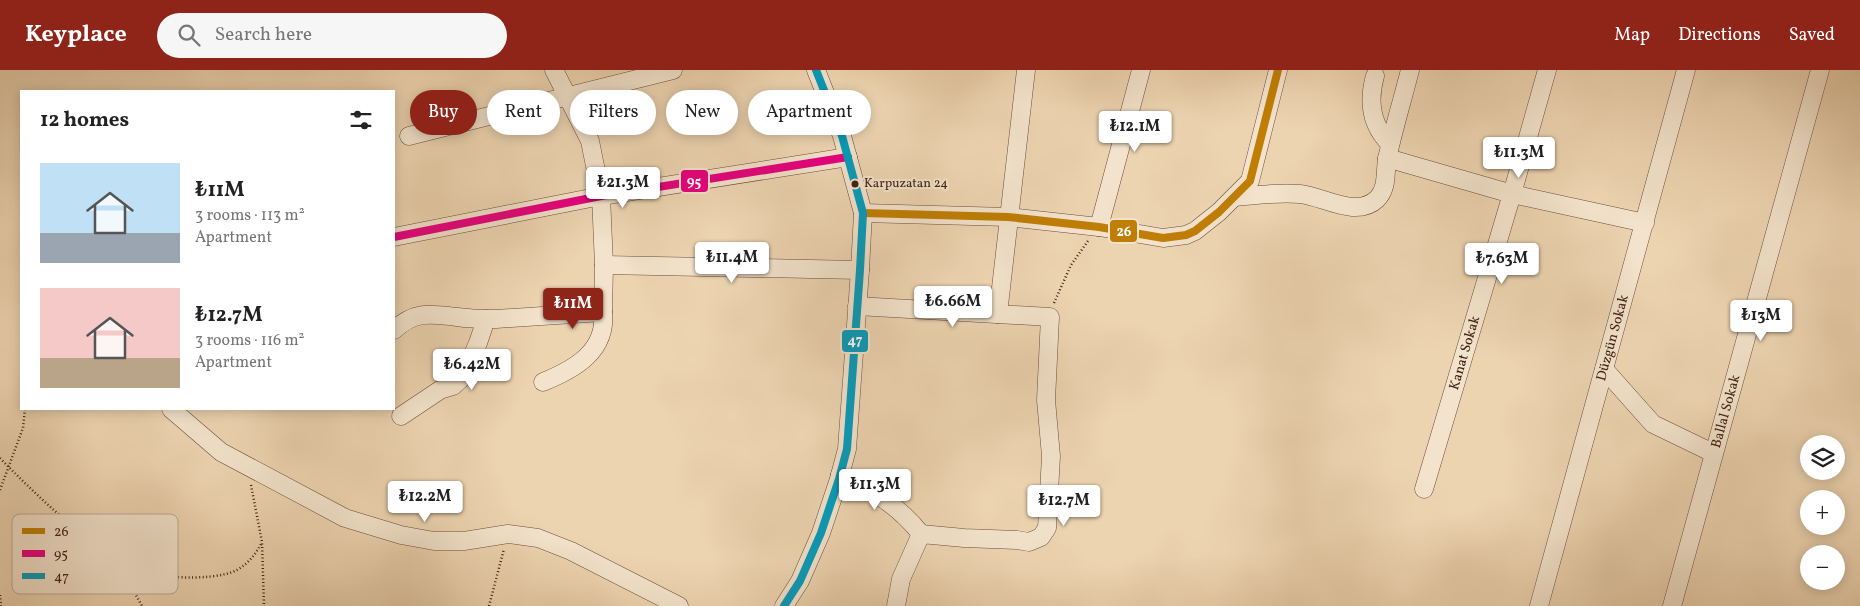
<!DOCTYPE html>
<html lang="en">
<head>
<meta charset="utf-8">
<style>
  :root { --surface:#fff; --page:#f6f6f6; --text:#222; --muted:#767676; --accent:#8f2418 }
  body { margin:0; font-family:Vollkorn,serif; background:var(--page); color:var(--text); height:100vh; display:flex; flex-direction:column; font-size:19px; white-space:nowrap }
  * { box-sizing:border-box; margin:0 }
  p { font-size:16px; color:var(--muted) }
  .icon { flex:none; width:28px; height:28px; fill:none; stroke:currentColor; stroke-width:2; stroke-linecap:round; stroke-linejoin:round }
  .map { position:relative; flex:1; overflow:hidden }
  .panel { position:absolute; left:20px; top:20px; width:375px; height:320px; display:flex; flex-direction:column; background:var(--surface); border-radius:0px; box-shadow:0 2px 12px #0003 }
  .panel>* { flex:none }
  .hud { position:absolute; left:410px; top:20px; width:475px; height:45px; display:flex; gap:10px }
  .fabs { position:absolute; left:1800px; top:365px; display:grid; gap:10px }
  .fabs a { display:grid; place-items:center; width:45px; height:45px; border-radius:50%; background:var(--surface); box-shadow:0 2px 12px #0003; font-size:25px }
  .price { position:absolute; translate:-50% -42px; padding:0 11px; border-radius:5px; background:#fff; color:#222; font-size:16px; line-height:32px; filter:drop-shadow(0 1px 2px #0008) }
  .price::after { content:''; position:absolute; left:50%; top:30px; width:15px; height:11px; margin-left:-8px; background:inherit; clip-path:polygon(0 0,100% 0,50% 100%) }
  .price.on { background:var(--accent); color:#fff }
  ul { padding:0; list-style:none }
  li { display:flex; align-items:center; gap:15px; height:125px; padding:0 20px }
  li span { display:grid; place-items:center; flex:none; width:140px; height:100px; border-radius:0px; color:#555 }
  li>.icon { margin-inline-start:auto }
  span .icon { width:60px; height:60px; fill:#fffc; stroke-width:1 }
  li b { font-size:21px }
  h2 { display:flex; justify-content:space-between; align-items:center; height:60px; padding:0 20px; font-size:21px }
  .pill { padding:0 18px; border-radius:22px; background:var(--surface); box-shadow:0 2px 12px #0003; font-size:18px; line-height:45px }
  .pill.on { background:var(--accent); color:#fff }
  header { display:flex; align-items:center; gap:30px; box-sizing:border-box; height:70px; padding:0 25px; background:var(--accent); color:#fff }
  header strong { font-size:24px }
  nav { display:flex; gap:28px; margin-inline-start:auto; font-size:18px }
  .search { width:350px; height:45px; background:var(--page); display:flex; align-items:center; gap:12px; box-sizing:border-box; padding:0 18px; border-radius:28px; color:var(--muted); font-size:19px }
  .map>svg:first-child { display:block }
</style>
</head>
<body>
<header>
<strong>Keyplace</strong>
<div class="search"><svg class="icon" aria-label="search" viewBox="0 0 24 24"><circle cx="10" cy="10" r="6"/><path d="M15 15l6 6"/></svg>Search here</div>
<nav><a>Map</a><a>Directions</a><a>Saved</a></nav>
</header>
<div class="map">
<svg width="1860" height="536" viewBox="0 0 1860 536">
  <rect width="100%" height="100%" fill="#edd4b1"/>
  <filter id="stains"><feTurbulence type="fractalNoise" baseFrequency=".004" numOctaves="4"/><feColorMatrix values="0 0 0 0 .2 0 0 0 0 .09 0 0 0 0 .02 0 0 0 .5 -.17"/></filter>
  <radialGradient id="worn" r=".72"><stop offset=".6" stop-color="#630" stop-opacity="0"/><stop offset="1" stop-color="#630" stop-opacity=".3"/></radialGradient>
  <g fill="none" stroke-linecap="round" stroke-linejoin="round">
    <defs>
      <g id="minor">
        <path d="M 1375,6 C 1368,31 1371,55 1390,74"/>
        <path d="M 409,66 L 673,0"/>
        <path d="M 1387,88 L 1512,124 L 1645,153"/>
        <path d="M 1235,127 C 1256,125 1279,122 1300,124 C 1323,126 1356,149 1377,129 C 1389,117 1384,99 1388,85 C 1394,57 1403,28 1410,0"/>
        <path d="M 863,143 L 1008,147 L 1099,157 L 1163,168 L 1186,165 L 1195,161 L 1219,142 L 1250,111 L 1278,0"/>
        <path d="M 1099,157 L 1141,0"/>
        <path d="M 394,167 L 601,126 L 848,87"/>
        <path d="M 604,195 L 860,200"/>
        <path d="M 857,236 L 1050,247 L 1046,330 L 1051,386 L 1047,458 L 1041,467 L 1029,472 L 1017,470 L 964,468 L 921,464 L 901,509 L 896,536"/>
        <path d="M 998,244 L 1026,0"/>
        <path d="M 394,260 C 416,240 430,244 457,247 C 470,249 483,249 496,249 L 603,242 L 604,195 L 601,126 L 590,71 L 554,0"/>
        <path d="M 1604,299 L 1653,354 L 1713,383"/>
        <path d="M 543,312 C 575,299 607,281 603,242"/>
        <path d="M 171,339 L 221,382 L 345,448 L 401,465 L 434,471 L 464,471 L 508,464 L 538,468 L 571,481 L 679,536"/>
        <path d="M 401,346 L 440,320 L 453,316 L 463,307 L 478,273 L 486,249"/>
        <path d="M 840,405 C 873,421 897,434 921,464"/>
        <path id="s1" d="M 1424,419 L 1512,124 L 1547,0"/>
        <path d="M 784,536 L 800,511 L 821,463 L 839,409 L 847,379 L 860,200 L 863,143 L 842,66 L 816,0"/>
        <path id="s2" d="M 1539,536 L 1686,0"/>
        <path id="s3" d="M 1672,536 L 1820,0"/>
      </g>
    </defs>
    <use href="#minor" stroke="#6c4d3a" stroke-width="19"/>
    <path stroke="#412012" stroke-width="2.5" stroke-dasharray="1 2.5" stroke-linecap="butt" d="M 1054,233 L 1071,195 L 1088,171
      M 0,388 C 29,418 58,445 90,471 C 99,478 108,486 117,493 C 140,508 212,513 237,500 C 249,493 256,484 262,472
      M 251,415 L 262,472 L 264,536
      M 0,420 L 23,358 L 25,339
      M 119,495 L 142,536
      M 0,525 L 1,536
      M 489,536 L 504,479"/>
    <use href="#minor" stroke="#f3e3cc" stroke-width="18"/>
    <defs>
      <path id="bus-1" d="M 863,143 L 1008,147 L 1099,157 L 1163,168 L 1186,165 L 1195,161 L 1219,142 L 1250,111 L 1278,0"/>
      <path id="bus-2" d="M 394,167 L 601,126 L 848,87"/>
      <path id="bus-3" d="M 784,536 L 800,511 L 821,463 L 839,409 L 847,379 L 860,200 L 863,143 L 842,66 L 816,0"/>
    </defs>
    <use href="#bus-1" stroke="#f3e3cc" stroke-width="11"/>
    <use href="#bus-2" stroke="#f3e3cc" stroke-width="11"/>
    <use href="#bus-3" stroke="#f3e3cc" stroke-width="11"/>
    <use href="#bus-1" stroke="#c07e05" stroke-width="8"/>
    <use href="#bus-2" stroke="#e5007d" stroke-width="8"/>
    <use href="#bus-3" stroke="#069bbb" stroke-width="8"/>
  </g>
  <circle fill="#412012" stroke="#f3e3cc" stroke-width="2" cx="855" cy="114" r="4.5"/>
  <g text-anchor="middle" dominant-baseline="central" stroke-width="4" stroke-linejoin="round" paint-order="stroke">
    <g font-size="13" fill="#412012" stroke="#f3e3cc" text-anchor="start">
      <text x="864" y="114">Karpuzatan 24</text>
    </g>
    <g font-size="14" fill="#412012" stroke="#f3e3cc">
      <text stroke="none"><textPath href="#s2" startOffset="278">Düzgün Sokak</textPath></text>
      <text stroke="none"><textPath href="#s1" startOffset="142">Kanat Sokak</textPath></text>
      <text stroke="none"><textPath href="#s3" startOffset="202">Ballal Sokak</textPath></text>
    </g>
  </g>
  <rect x="12" y="444" width="166" height="80" rx="8" fill="#f3e3cc" stroke="#bea894" stroke-width="1"/>
  <rect x="22" y="458" width="23" height="6" fill="#c07e05"/>
  <rect x="22" y="480" width="23" height="7" fill="#e5007d"/>
  <rect x="22" y="503" width="23" height="6" fill="#069bbb"/>
  <g font-size="14" fill="#412012">
    <text x="54" y="466">26</text>
    <text x="54" y="488">95</text>
    <text x="54" y="511">47</text>
  </g>
  <g stroke="#f3e3cc" stroke-width="2">
    <rect x="680" y="99" width="29" height="24" rx="5" fill="#e5007d"/>
    <rect x="1109" y="149" width="29" height="24" rx="5" fill="#c07e05"/>
    <rect x="841" y="259" width="28" height="24" rx="5" fill="#069bbb"/>
  </g>
  <g font-size="14" text-anchor="middle" font-weight="bold" fill="#fff">
    <text x="694" y="116">95</text>
    <text x="1124" y="166">26</text>
    <text x="855" y="275">47</text>
  </g>
  <rect width="100%" height="100%" filter="url(#stains)"/>
  <rect width="100%" height="100%" fill="url(#worn)"/>
</svg>
<div class="fabs">
<a><svg class="icon" aria-label="layers" viewBox="0 0 24 24"><path d="M12 4l9 5-9 5-9-5zM3 14l9 5 9-5"/></svg></a>
<a>+</a>
<a>−</a>
</div>
<b class="price" style="left:1135px;top:83px">₺12.1M</b>
<b class="price" style="left:1519px;top:109px">₺11.3M</b>
<b class="price" style="left:623px;top:139px">₺21.3M</b>
<b class="price" style="left:732px;top:214px">₺11.4M</b>
<b class="price" style="left:1502px;top:215px">₺7.63M</b>
<b class="price" style="left:953px;top:258px">₺6.66M</b>
<b class="price on" style="left:573px;top:260px">₺11M</b>
<b class="price" style="left:1761px;top:272px">₺13M</b>
<b class="price" style="left:472px;top:321px">₺6.42M</b>
<b class="price" style="left:875px;top:441px">₺11.3M</b>
<b class="price" style="left:425px;top:453px">₺12.2M</b>
<b class="price" style="left:1064px;top:457px">₺12.7M</b>
<div class="hud">
<a class="pill on">Buy</a>
<a class="pill">Rent</a>
<a class="pill">Filters</a>
<a class="pill">New</a>
<a class="pill">Apartment</a>
</div>
<section class="panel">
<h2>12 homes<svg class="icon" aria-label="filters" viewBox="0 0 24 24"><path d="M4 7h16M4 17h16"/><circle cx="9" cy="7" r="2"/><circle cx="15" cy="17" r="2"/></svg></h2>
<ul>
<li><span style="background:linear-gradient(#bfe0f5 70%,#9aa5b1 0)"><svg class="icon" aria-label="home" viewBox="0 0 24 24"><path d="M3 11l9-7 9 7M6 9v11h12V9"/></svg></span><div><b>₺11M</b><p>3 rooms · 113 m²</p><p>Apartment</p></div></li>
<li><span style="background:linear-gradient(#f6c9c9 70%,#b9a48a 0)"><svg class="icon" aria-label="home" viewBox="0 0 24 24"><path d="M3 11l9-7 9 7M6 9v11h12V9"/></svg></span><div><b>₺12.7M</b><p>3 rooms · 116 m²</p><p>Apartment</p></div></li>
</ul>
</section>
</div>
</body>
</html>
